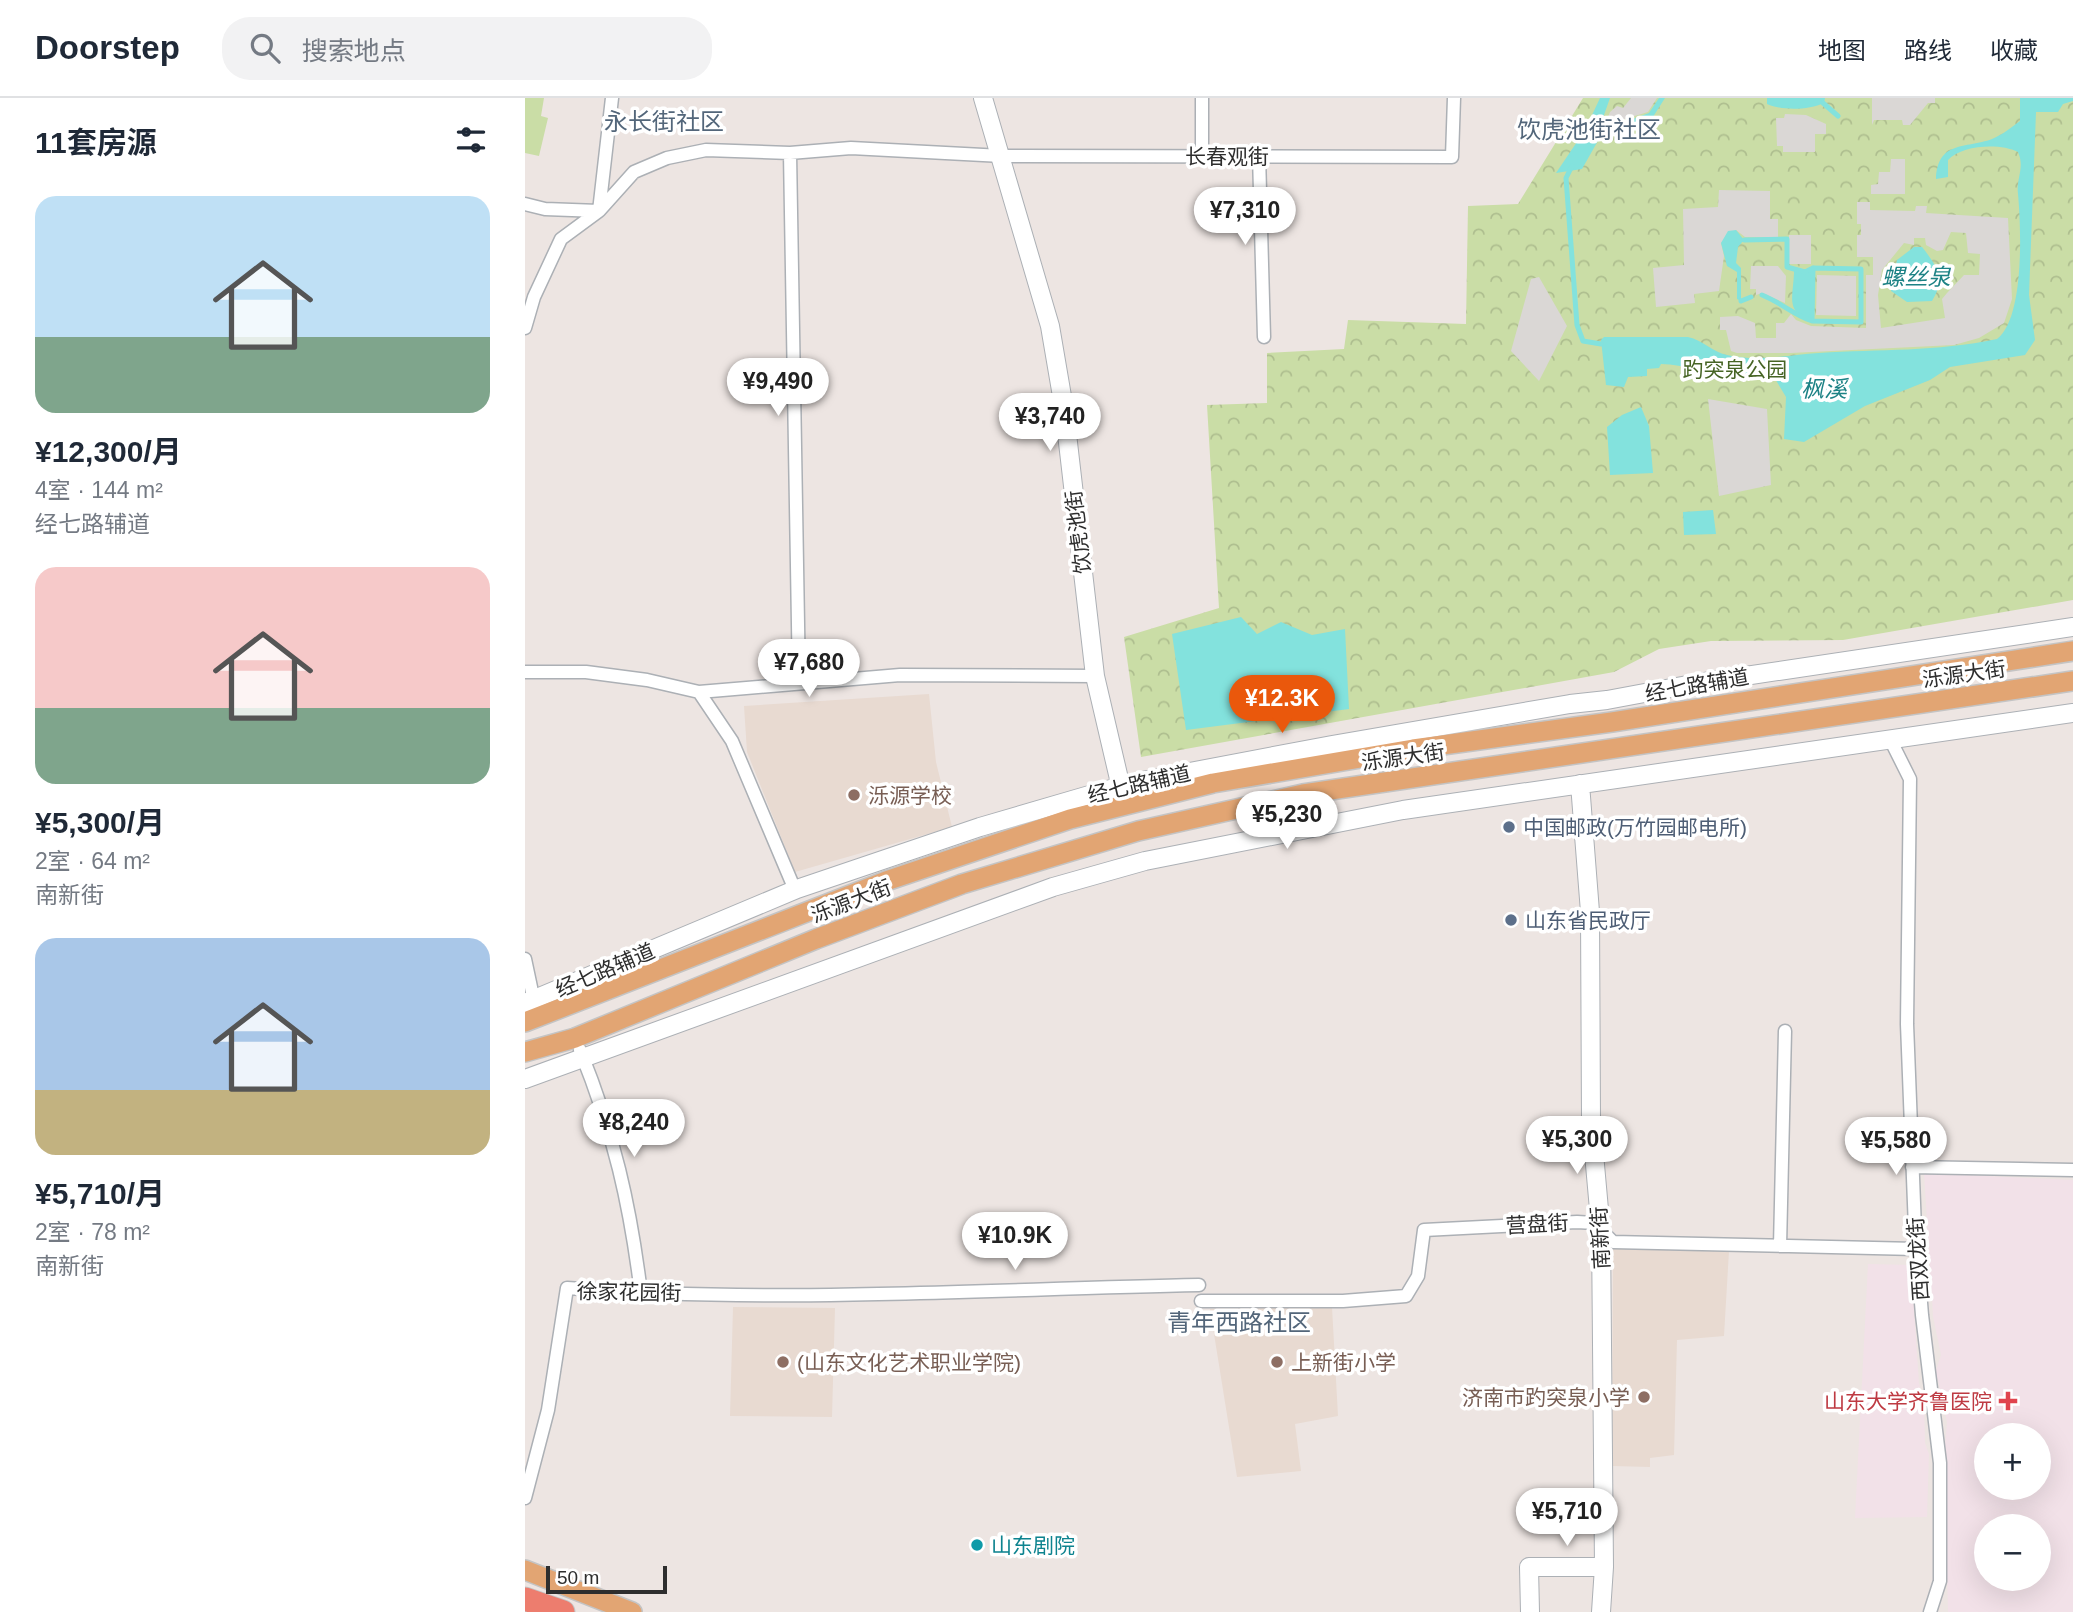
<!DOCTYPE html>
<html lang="zh">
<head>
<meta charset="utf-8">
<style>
  :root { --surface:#fff; --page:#f2f2f3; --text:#1f2937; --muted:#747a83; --line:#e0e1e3; --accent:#ea580c }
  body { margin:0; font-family:Arial,"Noto Sans SC",sans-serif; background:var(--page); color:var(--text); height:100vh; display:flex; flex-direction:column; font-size:26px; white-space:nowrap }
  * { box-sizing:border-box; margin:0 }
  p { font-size:23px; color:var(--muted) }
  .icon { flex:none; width:38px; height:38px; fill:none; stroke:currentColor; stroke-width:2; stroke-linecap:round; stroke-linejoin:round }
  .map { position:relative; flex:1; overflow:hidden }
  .drawer { display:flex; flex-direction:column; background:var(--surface); width:525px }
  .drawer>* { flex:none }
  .fabs { position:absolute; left:1449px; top:1325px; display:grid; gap:14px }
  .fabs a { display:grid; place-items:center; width:77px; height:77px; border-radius:50%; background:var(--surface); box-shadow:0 7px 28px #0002; font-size:35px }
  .scale { position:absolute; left:21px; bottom:18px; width:121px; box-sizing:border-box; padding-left:7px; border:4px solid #2e2e2e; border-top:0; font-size:19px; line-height:24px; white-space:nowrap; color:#2e2e2e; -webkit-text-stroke:5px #fff; paint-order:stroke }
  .price { position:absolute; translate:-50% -60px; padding:0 16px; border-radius:24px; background:#fff; color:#222; font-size:23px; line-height:46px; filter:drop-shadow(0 2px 4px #0008) }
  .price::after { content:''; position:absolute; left:50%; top:42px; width:21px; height:16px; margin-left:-10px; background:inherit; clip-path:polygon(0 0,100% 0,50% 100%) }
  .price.selected { background:var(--accent); color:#fff }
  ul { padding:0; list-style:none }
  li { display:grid; align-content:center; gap:14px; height:371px; padding:0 35px }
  li span { display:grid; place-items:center; height:217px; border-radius:21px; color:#555 }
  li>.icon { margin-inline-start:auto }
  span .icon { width:126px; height:126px; fill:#fffc; stroke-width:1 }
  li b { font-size:30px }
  h2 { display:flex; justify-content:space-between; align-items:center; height:84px; padding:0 35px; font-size:30px }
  header { display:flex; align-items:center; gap:42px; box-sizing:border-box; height:98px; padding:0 35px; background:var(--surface); border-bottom:2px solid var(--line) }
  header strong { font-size:33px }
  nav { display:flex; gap:38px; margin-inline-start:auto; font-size:24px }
  .search { width:490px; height:63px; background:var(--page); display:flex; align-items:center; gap:18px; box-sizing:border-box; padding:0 24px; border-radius:28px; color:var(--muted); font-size:26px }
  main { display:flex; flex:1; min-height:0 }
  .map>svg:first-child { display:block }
</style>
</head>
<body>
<header>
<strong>Doorstep</strong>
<div class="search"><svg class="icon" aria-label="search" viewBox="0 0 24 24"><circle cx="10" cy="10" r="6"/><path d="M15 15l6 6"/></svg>搜索地点</div>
<nav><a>地图</a><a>路线</a><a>收藏</a></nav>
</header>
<main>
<section class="drawer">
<h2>11套房源<svg class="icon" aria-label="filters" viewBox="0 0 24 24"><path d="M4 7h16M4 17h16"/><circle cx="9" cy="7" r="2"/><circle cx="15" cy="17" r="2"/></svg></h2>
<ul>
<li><span style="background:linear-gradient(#bfe0f5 65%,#7fa58c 0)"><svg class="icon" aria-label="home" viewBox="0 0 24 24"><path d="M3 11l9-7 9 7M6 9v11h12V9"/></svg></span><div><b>¥12,300/月</b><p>4室 · 144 m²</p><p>经七路辅道</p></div></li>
<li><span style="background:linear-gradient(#f6c9c9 65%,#7fa58c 0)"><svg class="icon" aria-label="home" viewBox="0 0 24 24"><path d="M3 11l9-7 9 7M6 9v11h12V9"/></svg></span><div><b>¥5,300/月</b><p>2室 · 64 m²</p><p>南新街</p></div></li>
<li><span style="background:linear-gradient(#a9c7e8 70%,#c2b280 0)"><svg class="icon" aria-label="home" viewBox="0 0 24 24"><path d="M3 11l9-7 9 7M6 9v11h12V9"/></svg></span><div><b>¥5,710/月</b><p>2室 · 78 m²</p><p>南新街</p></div></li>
</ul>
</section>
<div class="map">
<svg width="1548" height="1514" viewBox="0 0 1548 1514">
  <defs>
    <pattern id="park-crowns" width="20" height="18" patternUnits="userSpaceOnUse" patternTransform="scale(1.75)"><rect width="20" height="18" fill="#cadda6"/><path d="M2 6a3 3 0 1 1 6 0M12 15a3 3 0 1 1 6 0" fill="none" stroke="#aebe8f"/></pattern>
  </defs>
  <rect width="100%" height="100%" fill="#ede5e2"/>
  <path fill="#e8dad1" d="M 404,596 L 411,664 L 427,729 L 270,774 L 222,654 L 219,608 Z
    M 1088,1150 L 1204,1153 L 1199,1238 L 1152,1242 L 1149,1357 L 1125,1360 L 1125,1369 L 1087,1368 Z
    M 208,1209 L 310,1210 L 307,1319 L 205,1318 Z
    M 807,1209 L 813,1318 L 770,1326 L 776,1373 L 712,1379 L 685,1211 Z"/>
  <path fill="#f2e1e8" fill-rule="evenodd" d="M 1399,1075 L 1548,1082 L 1548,1514 L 1423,1514 L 1419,1360 L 1422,1324 L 1413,1282 L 1409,1278 L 1416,1257 L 1408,1218 ZM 1461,1337 L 1514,1337 L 1514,1390 L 1461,1390 ZM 1461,1428 L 1514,1428 L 1514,1480 L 1461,1480 Z
    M 1343,1166 L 1386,1167 L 1394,1285 L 1399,1303 L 1400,1345 L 1404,1356 L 1402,1419 L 1330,1420 Z"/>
  <path fill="#cadda6" d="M 0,0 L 19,0 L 16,18 L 23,20 L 14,58 L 0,55 Z"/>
  <path fill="url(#park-crowns)" d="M 1058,0 L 1548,0 L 1548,502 L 1318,542 L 1186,543 L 1134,551 L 1089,574 L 616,659 L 599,539 L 694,510 L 682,307 L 742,305 L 742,255 L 819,251 L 823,222 L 941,226 L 943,108 L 993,106 Z"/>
  <path fill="#dad7d5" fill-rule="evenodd" d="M 1106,0 L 1132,0 L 1123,14 L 1080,27 L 1085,14 L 1092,8 L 1098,10 Z
    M 1347,0 L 1410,0 L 1410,5 L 1403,5 L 1385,27 L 1378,27 L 1377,22 L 1349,22 L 1347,27 Z
    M 1260,16 L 1281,17 L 1301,26 L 1301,36 L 1290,36 L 1290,54 L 1258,54 L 1258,48 L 1252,48 L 1251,20 L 1259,20 Z
    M 1366,61 L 1380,61 L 1380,96 L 1346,96 L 1346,87 L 1353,86 L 1354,74 L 1365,74 Z
    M 1194,92 L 1245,93 L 1245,121 L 1253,121 L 1253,139 L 1220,139 L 1211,132 L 1196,145 L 1199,158 L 1194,193 L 1169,196 L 1170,205 L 1131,209 L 1128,170 L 1159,167 L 1158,111 L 1193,109 Z
    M 1332,104 L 1345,104 L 1345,112 L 1390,113 L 1391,108 L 1402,108 L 1401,115 L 1483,120 L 1487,201 L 1479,225 L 1454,240 L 1429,247 L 1266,255 L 1212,255 L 1206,253 L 1201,232 L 1195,232 L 1195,219 L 1213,218 L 1230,225 L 1231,240 L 1251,240 L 1251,225 L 1259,225 L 1266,216 L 1271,222 L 1286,228 L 1341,230 L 1341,177 L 1348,177 L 1348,159 L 1332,159 L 1332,137 L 1336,137 L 1336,126 L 1332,126 ZM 1426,134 L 1441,135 L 1443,155 L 1455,156 L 1454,177 L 1439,177 L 1422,195 L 1417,201 L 1420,220 L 1356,230 L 1353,197 L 1357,172 L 1379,145 L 1389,147 L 1389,140 L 1400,140 L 1401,147 L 1412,153 L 1418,152 Z
    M 1286,137 L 1286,166 L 1264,166 L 1264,137 Z
    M 1226,168 L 1253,168 L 1261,178 L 1260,205 L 1237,195 L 1231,197 L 1231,191 L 1225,191 Z
    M 1292,177 L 1331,178 L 1331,218 L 1291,217 Z
    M 1014,179 L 1042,228 L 1014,283 L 986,253 L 1006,181 Z
    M 1183,301 L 1242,311 L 1246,387 L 1194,398 Z"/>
  <path fill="#83e2dd" d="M 1075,0 L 1085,0 L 1073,34 L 1124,15 L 1134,0 L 1140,0 L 1126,22 L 1074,41 L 1057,71 L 1031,75 L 1060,32 Z
    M 1242,0 L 1300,0 L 1299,5 C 1284,12 1258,13 1242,6 Z
    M 1495,0 L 1548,0 L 1548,3 L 1538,6 L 1533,14 L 1511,14 L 1504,197 L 1510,242 L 1500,257 L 1425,269 L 1405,282 L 1340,308 L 1279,344 L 1259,341 L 1261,299 L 1249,279 C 1235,274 1220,280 1205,279 C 1181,277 1160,266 1136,266 L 1134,270 L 1122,271 L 1122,278 L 1103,279 L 1099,289 L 1081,287 L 1076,242 L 1079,239 L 1163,239 C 1178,242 1187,254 1202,257 C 1232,264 1263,257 1294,255 C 1355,251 1411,254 1472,241 C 1500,220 1496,128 1493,96 C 1491,80 1500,70 1493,54 C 1475,45 1437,47 1423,62 L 1423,79 L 1411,81 C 1413,42 1440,51 1467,41 C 1477,37 1487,29 1495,23 Z
    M 1211,132 L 1219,142 L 1213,149 L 1211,165 L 1216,170 L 1216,203 L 1212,201 L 1212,174 L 1202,168 L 1196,145 L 1203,133 Z
    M 1389,149 L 1397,149 C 1412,168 1421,181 1407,203 L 1382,204 L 1366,193 L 1372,162 Z
    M 1288,170 L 1287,223 C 1260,214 1268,200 1269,175 L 1269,172 L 1280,174 Z
    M 1116,309 L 1124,328 L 1128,375 L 1085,377 L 1082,329 L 1097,317 Z
    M 1188,412 L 1191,436 L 1159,437 L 1158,414 Z
    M 716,519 L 732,536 L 756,524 L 787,537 L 820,531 L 824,611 L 661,632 L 647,536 Z"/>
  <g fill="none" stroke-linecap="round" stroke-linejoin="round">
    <path stroke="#83e2dd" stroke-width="5" d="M 1298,5 L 1313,18
      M 1047,68 L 1041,80 L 1052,227 L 1058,243 L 1076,246
      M 1219,142 L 1262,141 L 1262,169 L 1280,174 L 1288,170
      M 1288,170 L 1336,171 L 1336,224 L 1287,223 Z
      M 1237,197 C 1255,204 1269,217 1287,223
      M 1216,203 L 1226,199"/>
    <defs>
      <path id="street" d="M 677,0 L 677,57
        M 265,55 L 274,585
        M 734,57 L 739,239
        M 0,106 L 20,111 L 74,113 L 109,74 L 142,60 L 181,52 L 265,55 L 326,50 L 477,58 L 927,59 L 929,0
        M 0,230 L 9,199 L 36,141 L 74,113 L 87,0
        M 0,574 L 61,574 L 122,582 L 174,594 L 375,577 L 570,578
        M 174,594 L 207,643 L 270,792
        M 1366,643 L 1385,681 L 1382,926 L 1390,1131 L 1397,1217 L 1415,1365 L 1415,1483 L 1405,1514
        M 0,861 L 10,908
        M 55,952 C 89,1036 105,1106 116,1195
        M 1387,1069 L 1548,1072
        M 1255,1148 L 1260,933
        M 676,1203 L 818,1203 L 881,1198 L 893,1178 L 899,1132 L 1052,1124 L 1069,1125 L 1088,1144 L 1391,1151
        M 0,1400 L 23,1312 L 42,1190 C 252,1206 464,1191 674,1187"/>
      <path id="secondary" d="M 458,0 L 525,228 L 539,310 L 570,578 L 598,698
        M 1055,686 L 1065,814 L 1066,1022 L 1076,1134 L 1079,1469
        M 0,905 L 272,791 L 455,729 L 561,698 L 607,685 L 807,647 L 1045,606 L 1082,602 L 1173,585 L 1548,529
        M 0,981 L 528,789 L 620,763 L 878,712 L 1548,615
        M 1005,1514 L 1004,1469 L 1079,1469 L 1076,1514"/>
      <path id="primary" d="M 0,924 L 361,783 L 545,721 L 688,685 L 888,651 L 1087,624 L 1548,553
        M 0,954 L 50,940 L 291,841 L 437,786 L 613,733 L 778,696 L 1548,583
        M 0,1472 L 107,1514"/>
      <path id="highway" d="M 0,1501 L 38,1514"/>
    </defs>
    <use href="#street" stroke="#acb0b5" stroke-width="15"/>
    <use href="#secondary" stroke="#acb0b5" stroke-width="20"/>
    <use href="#primary" stroke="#c4c4c4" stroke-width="22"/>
    <use href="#highway" stroke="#c4c4c4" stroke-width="25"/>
    <use href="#street" stroke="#fff" stroke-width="12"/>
    <use href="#secondary" stroke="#fff" stroke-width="18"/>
    <use href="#primary" stroke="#e2a573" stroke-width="19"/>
    <use href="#highway" stroke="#ed7d6e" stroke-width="23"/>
  </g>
  <g fill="#8d6e63" stroke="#fff" stroke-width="2.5">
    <circle cx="329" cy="697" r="7"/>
    <circle cx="258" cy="1264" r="7"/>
    <circle cx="752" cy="1264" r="7"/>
    <circle cx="1119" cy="1299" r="7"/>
  </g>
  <g fill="#5c6f8a" stroke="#fff" stroke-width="2.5">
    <circle cx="984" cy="729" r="7"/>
    <circle cx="986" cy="822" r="7"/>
  </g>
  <path fill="#e0444e" stroke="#fff" stroke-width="2.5" d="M1479.5 1292.5h7v7h7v7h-7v7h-7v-7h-7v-7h7z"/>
  <circle fill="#0f9aa8" stroke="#fff" stroke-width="2.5" cx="452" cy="1447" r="7"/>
  <g text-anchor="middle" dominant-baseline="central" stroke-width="7" stroke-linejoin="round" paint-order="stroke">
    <g font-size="21" fill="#2e2e2e" stroke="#fff">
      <text x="702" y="58">长春观街</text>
      <text transform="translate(553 434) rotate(-97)">饮虎池街</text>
      <text transform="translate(1439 576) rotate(-8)">泺源大街</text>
      <text transform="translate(1172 587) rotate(-10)">经七路辅道</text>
      <text transform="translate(878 659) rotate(-8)">泺源大街</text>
      <text transform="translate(614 686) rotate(-13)">经七路辅道</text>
      <text transform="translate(326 803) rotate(-21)">泺源大街</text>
      <text transform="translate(80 872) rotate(-23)">经七路辅道</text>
      <text transform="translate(1012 1126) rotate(-3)">营盘街</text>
      <text transform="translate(1075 1140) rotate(-93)">南新街</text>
      <text transform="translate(1393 1161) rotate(-94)">西双龙街</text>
      <text transform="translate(104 1194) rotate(1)">徐家花园街</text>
    </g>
    <g font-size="21" fill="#466424" stroke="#fff">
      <text x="1210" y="271">趵突泉公园</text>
    </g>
    <g font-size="21" fill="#785e54" stroke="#fff" text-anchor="start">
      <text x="343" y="697">泺源学校</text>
      <text x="272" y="1264">(山东文化艺术职业学院)</text>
      <text x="766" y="1264">上新街小学</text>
      <text x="1105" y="1299" text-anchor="end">济南市趵突泉小学</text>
    </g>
    <g font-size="21" fill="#4e5e75" stroke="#fff" text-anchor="start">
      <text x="998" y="729">中国邮政(万竹园邮电所)</text>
      <text x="1000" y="822">山东省民政厅</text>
    </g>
    <g font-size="21" fill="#be3a42" stroke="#fff" text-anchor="end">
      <text x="1467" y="1303">山东大学齐鲁医院</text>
    </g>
    <g font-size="21" fill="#0d838f" stroke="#fff" text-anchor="start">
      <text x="466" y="1447">山东剧院</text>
    </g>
    <g font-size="23" font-style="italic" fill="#1d8285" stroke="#fff">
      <text x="1391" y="179">螺丝泉</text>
      <text x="1299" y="291">枫溪</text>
    </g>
    <g font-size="24" fill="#53667a" stroke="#fff">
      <text x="139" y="23">永长街社区</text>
      <text x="1064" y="31">饮虎池街社区</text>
      <text x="714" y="1224">青年西路社区</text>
    </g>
  </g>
</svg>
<div class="fabs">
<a>+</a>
<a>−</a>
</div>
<div class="scale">50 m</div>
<b class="price" style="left:720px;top:149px">¥7,310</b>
<b class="price" style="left:253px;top:320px">¥9,490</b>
<b class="price" style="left:525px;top:355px">¥3,740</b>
<b class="price" style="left:284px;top:601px">¥7,680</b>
<b class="price selected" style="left:757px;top:637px">¥12.3K</b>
<b class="price" style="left:762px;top:753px">¥5,230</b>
<b class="price" style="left:109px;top:1061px">¥8,240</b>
<b class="price" style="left:1052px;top:1078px">¥5,300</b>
<b class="price" style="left:1371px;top:1079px">¥5,580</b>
<b class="price" style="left:490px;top:1174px">¥10.9K</b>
<b class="price" style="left:1042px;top:1450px">¥5,710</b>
</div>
</main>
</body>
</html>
